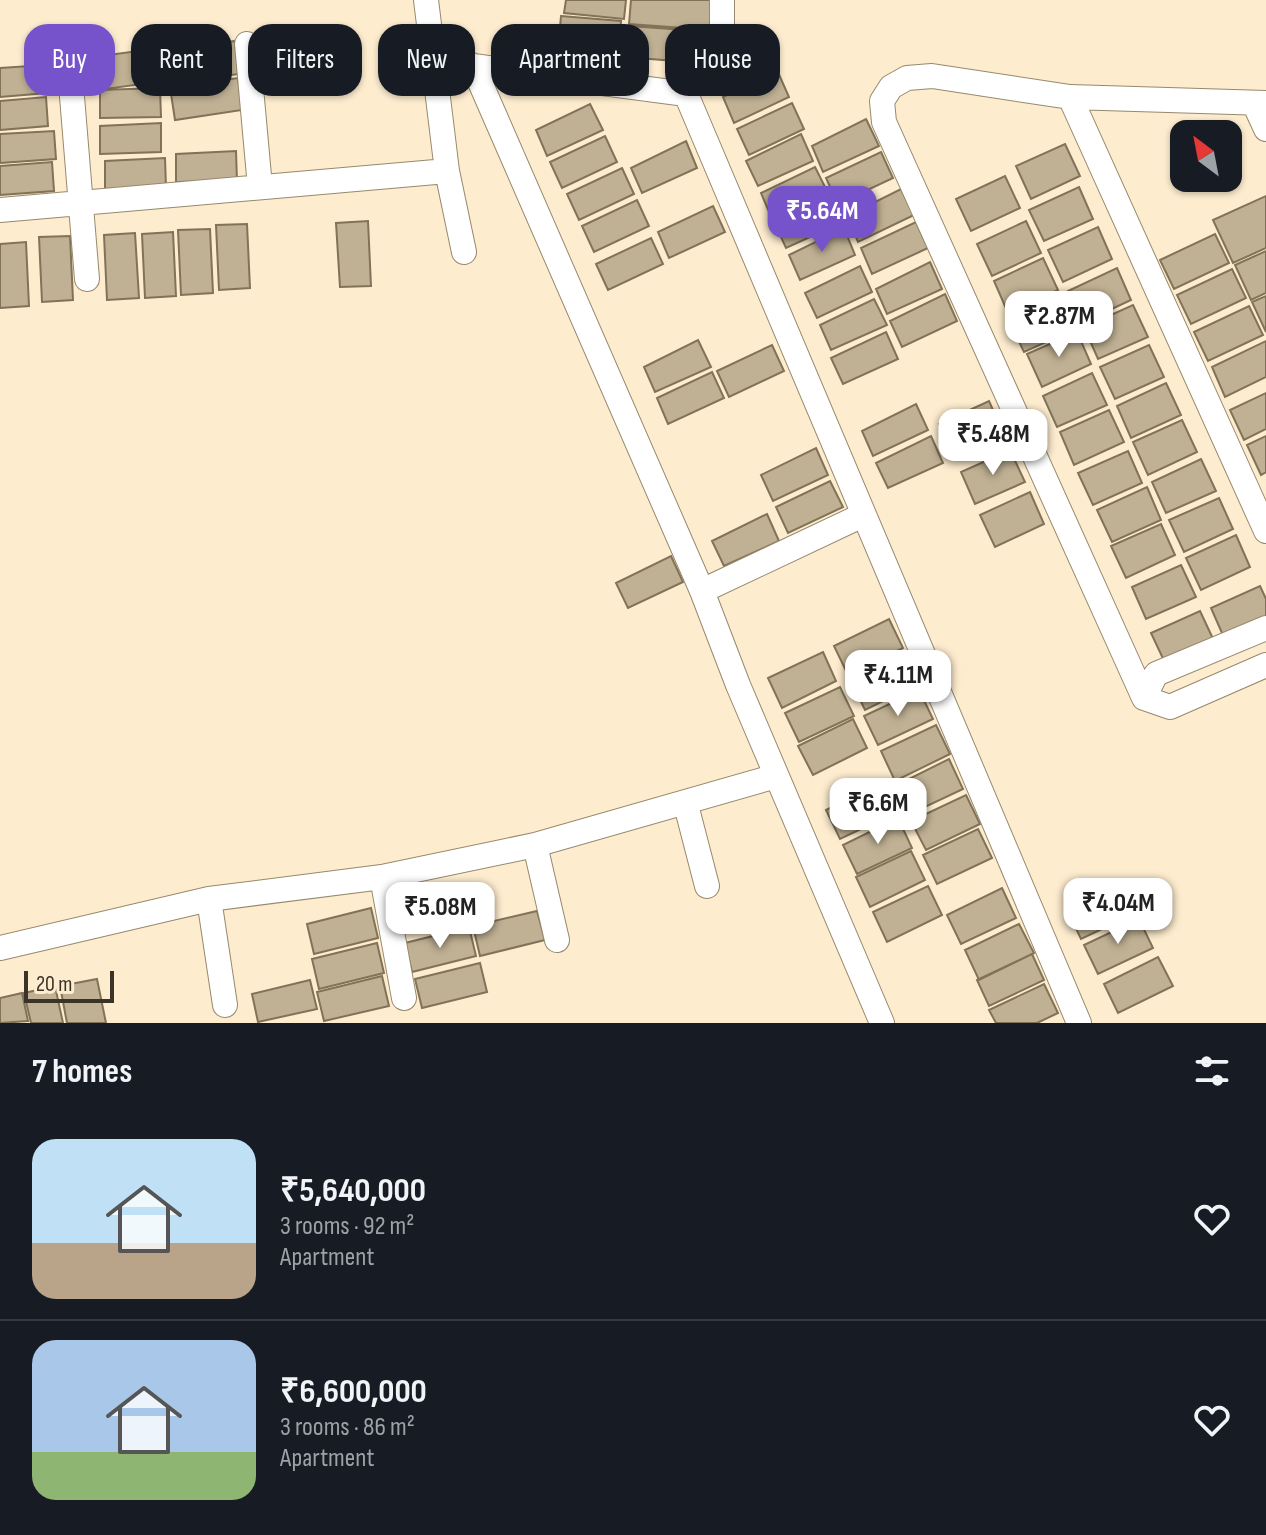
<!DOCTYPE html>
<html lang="en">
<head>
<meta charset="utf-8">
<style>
  :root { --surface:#171b24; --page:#242831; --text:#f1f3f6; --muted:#9ea1a6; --line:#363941; --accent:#7652cb }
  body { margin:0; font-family:"Sofia Sans Condensed",sans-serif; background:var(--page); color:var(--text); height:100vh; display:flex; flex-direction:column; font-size:30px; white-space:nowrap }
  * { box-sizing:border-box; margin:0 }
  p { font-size:26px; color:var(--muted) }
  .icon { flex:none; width:44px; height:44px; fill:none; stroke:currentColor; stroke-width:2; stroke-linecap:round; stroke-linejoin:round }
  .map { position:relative; height:1023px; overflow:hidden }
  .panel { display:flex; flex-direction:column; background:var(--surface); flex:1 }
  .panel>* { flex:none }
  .banner { position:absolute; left:24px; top:24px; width:800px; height:72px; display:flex; gap:16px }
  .needle { width:52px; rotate:328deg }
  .buttons { position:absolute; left:1170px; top:120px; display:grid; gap:16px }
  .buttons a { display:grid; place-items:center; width:72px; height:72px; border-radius:16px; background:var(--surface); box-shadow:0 2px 6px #0004; font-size:40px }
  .scale { position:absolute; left:24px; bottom:20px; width:90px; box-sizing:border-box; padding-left:8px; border:4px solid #3a3428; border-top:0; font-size:22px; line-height:28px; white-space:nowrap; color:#3a3428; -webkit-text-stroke:6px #fdecce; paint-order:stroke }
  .price { position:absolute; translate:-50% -68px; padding:0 18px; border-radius:16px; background:#fff; color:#222; font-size:26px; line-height:52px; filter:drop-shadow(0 2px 4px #0008) }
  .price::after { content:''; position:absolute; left:50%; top:48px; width:24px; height:18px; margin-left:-12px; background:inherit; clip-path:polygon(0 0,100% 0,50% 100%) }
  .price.selected { background:var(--accent); color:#fff }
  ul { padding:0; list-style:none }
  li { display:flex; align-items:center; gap:24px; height:200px; padding:0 32px }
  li+li { border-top:2px solid var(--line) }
  li span { display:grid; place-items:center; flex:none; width:224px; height:160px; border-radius:24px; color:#555 }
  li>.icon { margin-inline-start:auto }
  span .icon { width:96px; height:96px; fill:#fffc; stroke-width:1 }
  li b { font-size:34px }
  h2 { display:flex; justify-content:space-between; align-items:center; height:96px; padding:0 32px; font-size:34px }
  .tag { padding:0 28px; border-radius:24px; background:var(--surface); box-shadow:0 2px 6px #0004; font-size:28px; line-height:72px }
  .tag.selected { background:var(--accent); color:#fff }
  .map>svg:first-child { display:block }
</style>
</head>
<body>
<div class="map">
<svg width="1266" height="1023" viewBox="0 0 1266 1023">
  <rect width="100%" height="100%" fill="#fdecce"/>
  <path fill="#c0b194" stroke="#817258" stroke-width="2" d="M 566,0 L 626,0 L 624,19 L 564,13 Z
    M 631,0 L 714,0 L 711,30 L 629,24 Z
    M 561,16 L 621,21 L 618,55 L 558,50 Z
    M 630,26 L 712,32 L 710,64 L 627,57 Z
    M 235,41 L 239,74 L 172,83 L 168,50 Z
    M 160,48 L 165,81 L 98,90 L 93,57 Z
    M 45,65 L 47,93 L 0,97 L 0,68 Z
    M 777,70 L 789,97 L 734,123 L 723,97 Z
    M 238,78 L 242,110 L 175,120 L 170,87 Z
    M 160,88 L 161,117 L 100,118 L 100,90 Z
    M 46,97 L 48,126 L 0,130 L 0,101 Z
    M 792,103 L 804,129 L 749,155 L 737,129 Z
    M 590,104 L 603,130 L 547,156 L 536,130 Z
    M 866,119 L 879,146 L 823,172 L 812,146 Z
    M 161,123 L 161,152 L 100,154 L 100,126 Z
    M 54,131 L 56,159 L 0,163 L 0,134 Z
    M 801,134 L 813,161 L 758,186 L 746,161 Z
    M 605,136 L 617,162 L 562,188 L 550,162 Z
    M 686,141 L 697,168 L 642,193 L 631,168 Z
    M 1065,144 L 1080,176 L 1031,199 L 1016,166 Z
    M 236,151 L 237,181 L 176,182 L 176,154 Z
    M 881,152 L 893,178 L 838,204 L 826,178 Z
    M 165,158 L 166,188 L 105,189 L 105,161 Z
    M 52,162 L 54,191 L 0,195 L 0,166 Z
    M 815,167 L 828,193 L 772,219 L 761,193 Z
    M 622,168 L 634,194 L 579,220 L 567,194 Z
    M 1005,176 L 1020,208 L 971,231 L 956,199 Z
    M 1079,187 L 1093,219 L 1044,241 L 1029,210 Z
    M 901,189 L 914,215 L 858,242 L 847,216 Z
    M 829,196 L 841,223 L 786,248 L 774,222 Z
    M 1266,196 L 1266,248 L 1233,263 L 1213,220 Z
    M 637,200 L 649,226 L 594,252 L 582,226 Z
    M 713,206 L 725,232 L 669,258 L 658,232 Z
    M 368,221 L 371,286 L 340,287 L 336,223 Z
    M 1026,221 L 1041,253 L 992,276 L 977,244 Z
    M 916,222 L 928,248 L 872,274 L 861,248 Z
    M 247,224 L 250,288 L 219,290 L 216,225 Z
    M 1098,227 L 1112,259 L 1063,282 L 1048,250 Z
    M 844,228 L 855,255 L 800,280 L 789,255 Z
    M 210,229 L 213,293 L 181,295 L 178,230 Z
    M 173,232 L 176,296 L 145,298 L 142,234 Z
    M 135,233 L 139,298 L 107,300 L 104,235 Z
    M 1215,234 L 1229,263 L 1174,289 L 1160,260 Z
    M 70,236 L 73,300 L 42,302 L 39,237 Z
    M 651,238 L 663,264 L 608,290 L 596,264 Z
    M 26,242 L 29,306 L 0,308 L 0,244 Z
    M 1266,251 L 1266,293 L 1251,300 L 1235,265 Z
    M 1043,258 L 1058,290 L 1008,313 L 994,281 Z
    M 930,262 L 942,289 L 887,314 L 876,289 Z
    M 860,266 L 872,292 L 817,318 L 805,293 Z
    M 1117,268 L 1131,300 L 1082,323 L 1068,291 Z
    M 1232,269 L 1246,298 L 1191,324 L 1177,295 Z
    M 945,294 L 957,321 L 902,347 L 890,321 Z
    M 1266,296 L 1266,332 L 1252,302 Z
    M 1059,298 L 1073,330 L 1024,352 L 1009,321 Z
    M 874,299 L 887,325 L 831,350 L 820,325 Z
    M 1133,305 L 1148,337 L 1098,359 L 1084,327 Z
    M 1249,306 L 1263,335 L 1208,361 L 1194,332 Z
    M 886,332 L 898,359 L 843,384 L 831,358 Z
    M 1077,332 L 1091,364 L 1042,387 L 1027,354 Z
    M 698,340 L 711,367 L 655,392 L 644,367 Z
    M 1266,341 L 1266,377 L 1225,397 L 1212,367 Z
    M 772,345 L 784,371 L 729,397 L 717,371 Z
    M 1149,345 L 1164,377 L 1115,399 L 1100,367 Z
    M 712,372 L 724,398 L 668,424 L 657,398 Z
    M 1092,373 L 1107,405 L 1057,427 L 1043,396 Z
    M 1166,383 L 1181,415 L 1131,438 L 1117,406 Z
    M 1266,393 L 1266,429 L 1244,440 L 1230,410 Z
    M 989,401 L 1003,433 L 954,455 L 939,424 Z
    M 916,404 L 928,430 L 873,456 L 862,431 Z
    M 1109,410 L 1124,442 L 1074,465 L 1060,432 Z
    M 1182,420 L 1197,452 L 1148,475 L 1133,442 Z
    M 931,436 L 943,463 L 888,488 L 876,463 Z
    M 1266,436 L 1266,472 L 1261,475 L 1247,445 Z
    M 816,448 L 828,475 L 773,501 L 761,475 Z
    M 1010,450 L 1025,482 L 975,504 L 961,472 Z
    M 1128,451 L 1142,483 L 1093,505 L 1078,473 Z
    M 1201,459 L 1216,491 L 1166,513 L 1152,482 Z
    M 830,481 L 843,507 L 788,533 L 776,507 Z
    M 1147,487 L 1161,520 L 1112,542 L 1097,510 Z
    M 1030,492 L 1044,524 L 995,547 L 980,515 Z
    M 1219,498 L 1233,529 L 1184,552 L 1169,520 Z
    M 767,514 L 779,541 L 724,566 L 712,541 Z
    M 1161,524 L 1175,555 L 1126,578 L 1111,546 Z
    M 1236,535 L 1250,567 L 1201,590 L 1186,558 Z
    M 671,556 L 683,582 L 628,608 L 616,583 Z
    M 1181,565 L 1196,597 L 1146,619 L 1132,587 Z
    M 1260,586 L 1266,599 L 1266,622 L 1225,640 L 1211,608 Z
    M 1200,611 L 1215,643 L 1166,665 L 1151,633 Z
    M 889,619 L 903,648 L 848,675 L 834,646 Z
    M 823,652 L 836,681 L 782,708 L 768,678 Z
    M 906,654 L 920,683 L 865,710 L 851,681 Z
    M 840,687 L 854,716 L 799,742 L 785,713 Z
    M 919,690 L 933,719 L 878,745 L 864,716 Z
    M 853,719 L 867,748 L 813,775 L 798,746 Z
    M 936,725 L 950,754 L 895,781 L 881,751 Z
    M 949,759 L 963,789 L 908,815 L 895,786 Z
    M 881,783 L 895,813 L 840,839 L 826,810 Z
    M 966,795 L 980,824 L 926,850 L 911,821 Z
    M 898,818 L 912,848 L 857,874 L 843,845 Z
    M 978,829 L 992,858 L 937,884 L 923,855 Z
    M 911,851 L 925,880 L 870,907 L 856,877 Z
    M 1121,884 L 1136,913 L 1081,939 L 1067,910 Z
    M 928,886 L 942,915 L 887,942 L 873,912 Z
    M 1002,888 L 1016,918 L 961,944 L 947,915 Z
    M 371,908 L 378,938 L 314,954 L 307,924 Z
    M 537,911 L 545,940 L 480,956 L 473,926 Z
    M 1139,919 L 1153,948 L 1098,974 L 1084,945 Z
    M 1019,924 L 1034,953 L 979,980 L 965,950 Z
    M 469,927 L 476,956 L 412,972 L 405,943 Z
    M 377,943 L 384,973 L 319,989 L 312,959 Z
    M 1032,954 L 1044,980 L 989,1006 L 977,980 Z
    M 1158,957 L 1173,986 L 1118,1013 L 1104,984 Z
    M 480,963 L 487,992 L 422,1008 L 415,979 Z
    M 382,976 L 389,1006 L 324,1021 L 317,992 Z
    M 97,979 L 106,1023 L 67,1023 L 60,986 Z
    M 310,980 L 317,1009 L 258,1022 L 252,994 Z
    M 1044,984 L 1058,1013 L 1037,1023 L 996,1023 L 989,1010 Z
    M 55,986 L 63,1023 L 31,1023 L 24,993 Z
    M 22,993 L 28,1021 L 0,1023 L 0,998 Z"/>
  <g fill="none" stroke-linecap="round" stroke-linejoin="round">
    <defs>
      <path id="street" d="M 426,0 L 447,171 L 464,252
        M 722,33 L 722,0
        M 431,43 L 473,66 L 702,591 L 738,685 L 882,1023
        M 247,44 L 260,187
        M 68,48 L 87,279
        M 473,66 L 686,94 L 1079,1023
        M 1070,97 L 1266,531
        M 1254,103 L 1266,129
        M 1266,103 L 1070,97 L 932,76 L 907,78 L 891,87 L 882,101 L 884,122 L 1144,698 L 1170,707 L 1266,665
        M 0,210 L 447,171
        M 702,591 L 863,515
        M 1144,698 L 1156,674 L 1266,628
        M 686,805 L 707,886
        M 535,845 L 557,940
        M 382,877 L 404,998
        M 209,899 L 225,1005
        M 0,948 L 209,899 L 382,877 L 535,845 L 776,776"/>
    </defs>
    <use href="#street" stroke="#97896d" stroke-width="26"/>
    <use href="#street" stroke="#fff" stroke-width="24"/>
  </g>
</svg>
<div class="buttons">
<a><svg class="needle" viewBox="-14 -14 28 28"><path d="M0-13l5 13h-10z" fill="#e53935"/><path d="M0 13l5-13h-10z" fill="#9ea1a6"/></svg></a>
</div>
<div class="scale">20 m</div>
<b class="price selected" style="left:822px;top:254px">₹5.64M</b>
<b class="price" style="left:1059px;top:359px">₹2.87M</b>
<b class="price" style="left:993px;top:477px">₹5.48M</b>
<b class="price" style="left:898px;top:718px">₹4.11M</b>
<b class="price" style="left:878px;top:846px">₹6.6M</b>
<b class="price" style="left:1118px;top:946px">₹4.04M</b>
<b class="price" style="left:440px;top:950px">₹5.08M</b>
<div class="banner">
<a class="tag selected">Buy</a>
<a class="tag">Rent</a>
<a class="tag">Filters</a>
<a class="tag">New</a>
<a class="tag">Apartment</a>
<a class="tag">House</a>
</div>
</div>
<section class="panel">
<h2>7 homes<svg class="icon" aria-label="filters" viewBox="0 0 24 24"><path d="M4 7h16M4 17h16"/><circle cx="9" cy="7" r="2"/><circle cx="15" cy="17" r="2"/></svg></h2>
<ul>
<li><span style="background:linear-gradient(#bfe0f5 65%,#b9a48a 0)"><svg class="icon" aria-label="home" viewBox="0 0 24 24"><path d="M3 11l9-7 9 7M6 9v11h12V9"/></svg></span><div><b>₹5,640,000</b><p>3 rooms · 92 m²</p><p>Apartment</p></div><svg class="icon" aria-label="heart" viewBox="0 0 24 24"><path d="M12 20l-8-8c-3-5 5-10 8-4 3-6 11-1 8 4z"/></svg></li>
<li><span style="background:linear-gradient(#a9c7e8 70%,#8fb573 0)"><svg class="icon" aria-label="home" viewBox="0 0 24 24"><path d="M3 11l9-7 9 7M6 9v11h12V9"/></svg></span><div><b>₹6,600,000</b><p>3 rooms · 86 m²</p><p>Apartment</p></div><svg class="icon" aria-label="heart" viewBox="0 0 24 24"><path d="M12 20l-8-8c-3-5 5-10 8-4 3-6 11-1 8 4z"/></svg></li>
</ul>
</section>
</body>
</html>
